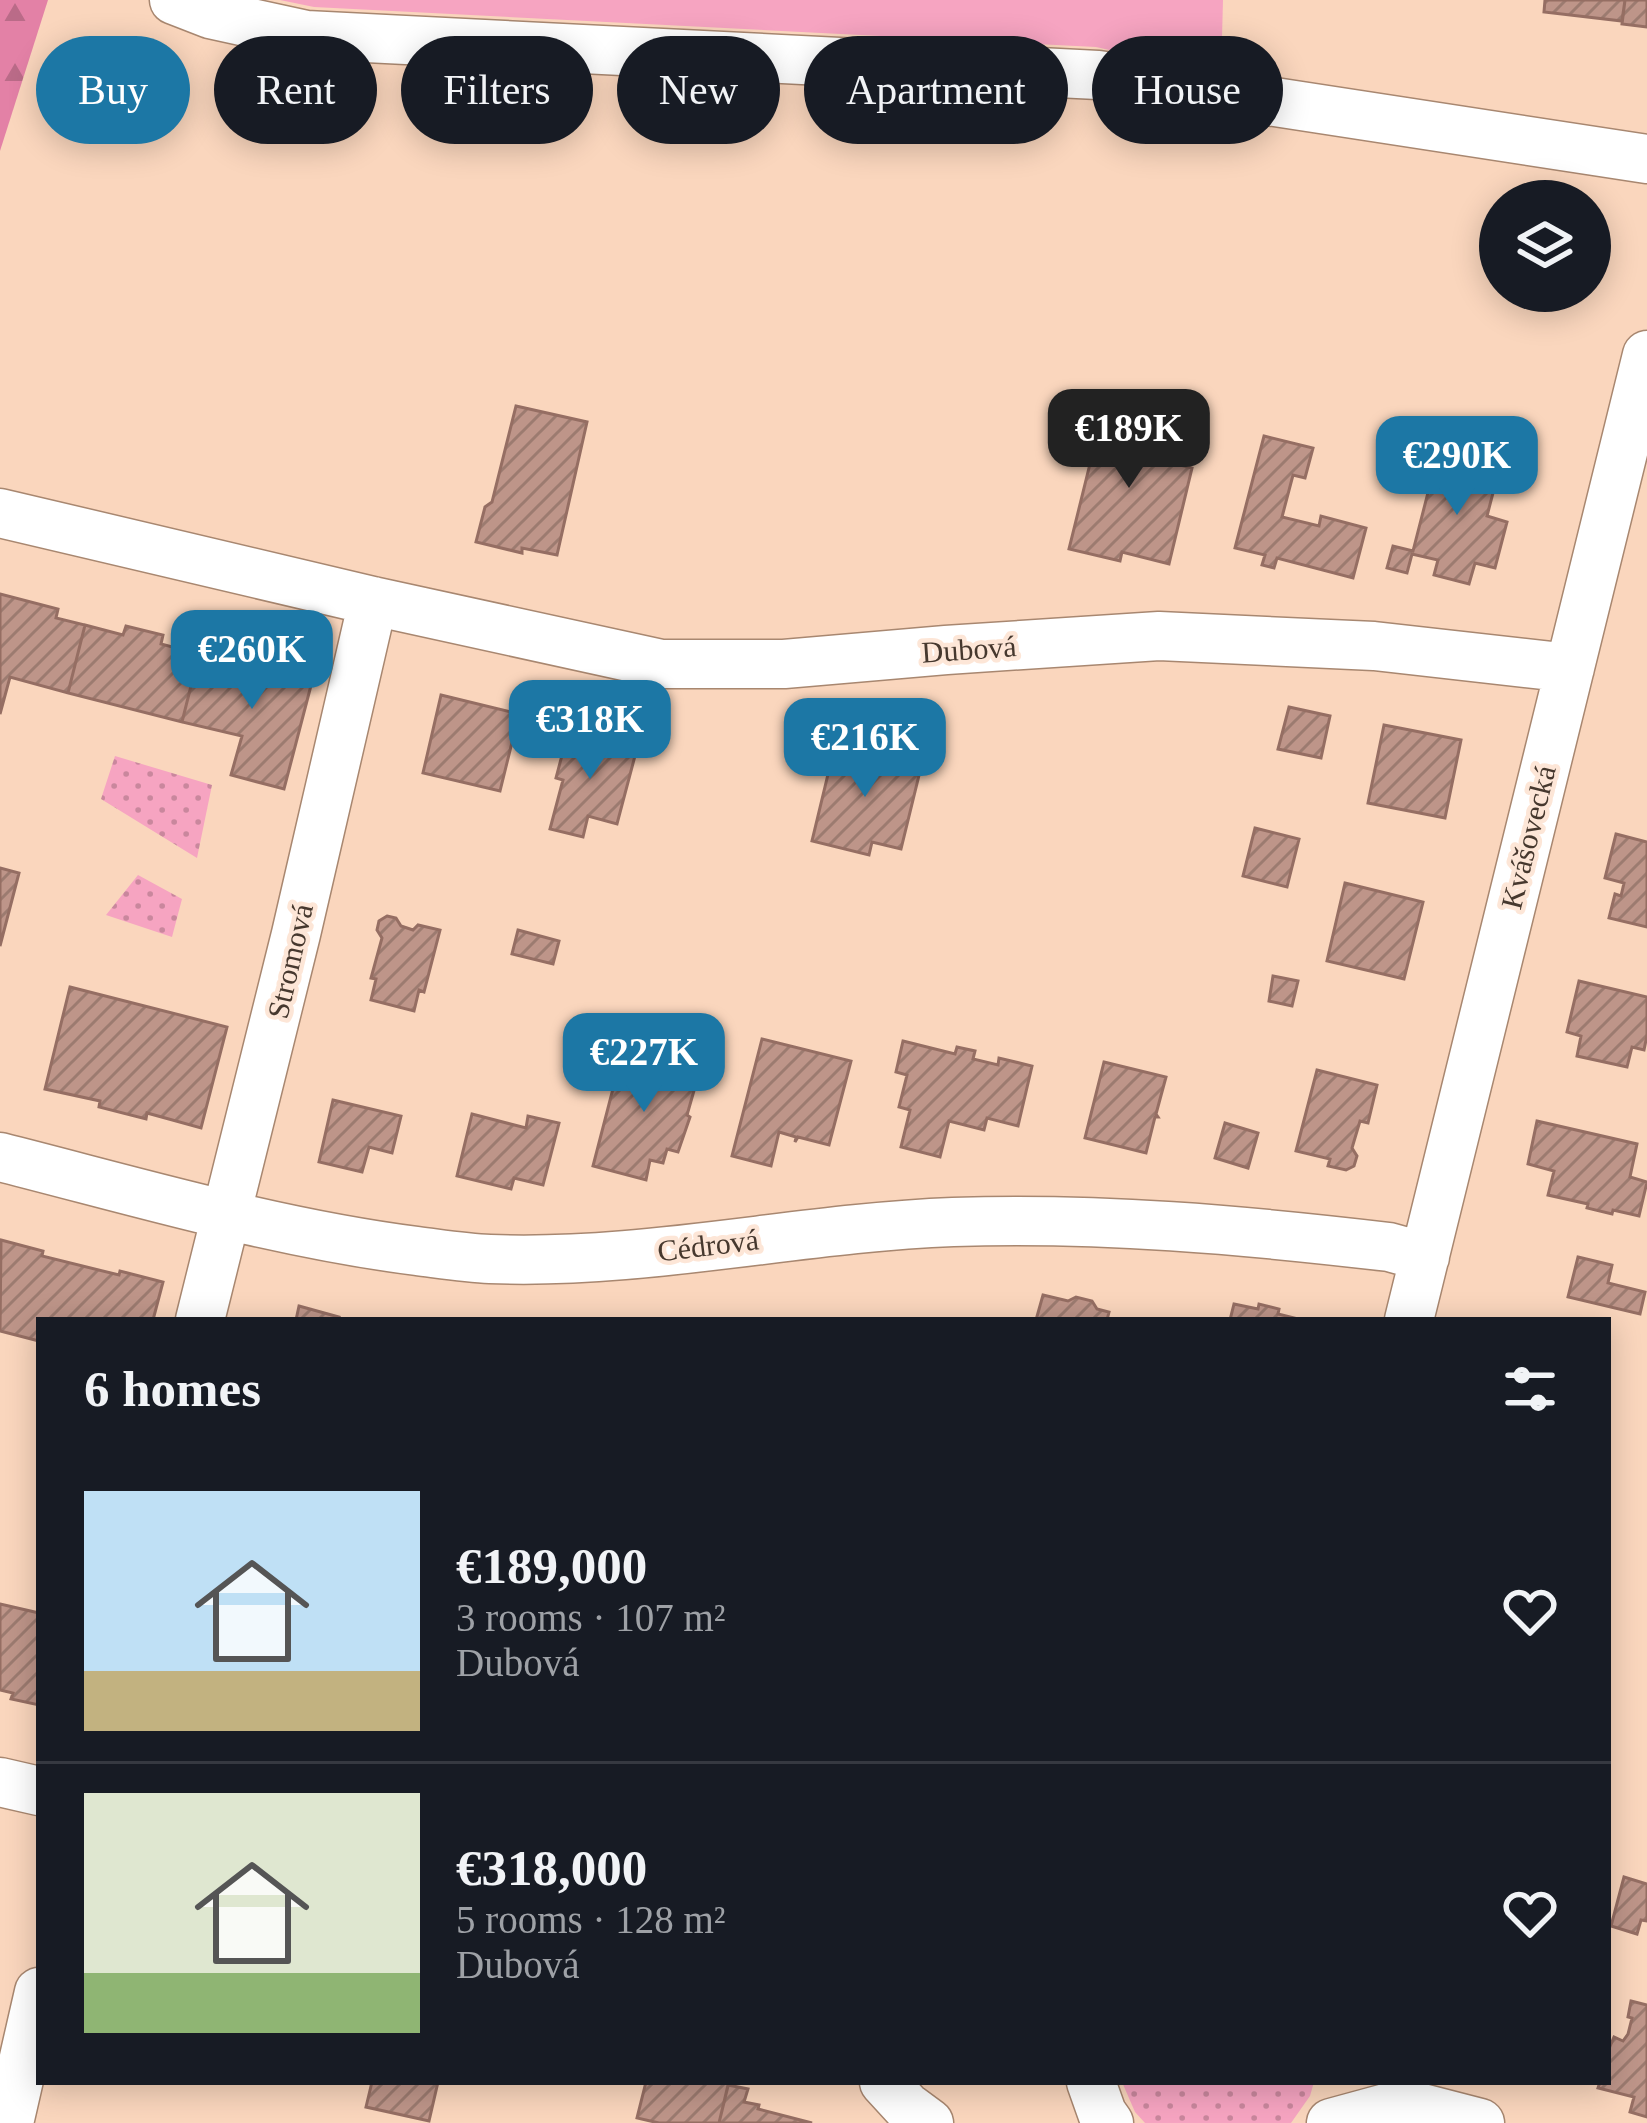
<!DOCTYPE html>
<html lang="en">
<head>
<meta charset="utf-8">
<style>
  :root { --surface:#171b24; --page:#242831; --text:#f1f3f6; --muted:#9ea1a6; --line:#363941; --accent:#1c77a5 }
  body { margin:0; font-family:Georgia,serif; background:var(--page); color:var(--text); height:100vh; display:flex; flex-direction:column; font-size:45px; white-space:nowrap }
  * { box-sizing:border-box; margin:0 }
  p { font-size:39px; color:var(--muted) }
  .icon { flex:none; width:66px; height:66px; fill:none; stroke:currentColor; stroke-width:2; stroke-linecap:round; stroke-linejoin:round }
  .map { position:relative; flex:1; overflow:hidden }
  .sheet { position:absolute; left:36px; top:1317px; width:1575px; height:768px; display:flex; flex-direction:column; background:var(--surface); border-radius:0px; box-shadow:0 6px 30px #0003 }
  .sheet>* { flex:none }
  .top-card { position:absolute; left:36px; top:36px; width:1575px; height:108px; display:flex; gap:24px }
  .tools { position:absolute; left:1479px; top:180px; display:grid; gap:24px }
  .tools a { display:grid; place-items:center; width:132px; height:132px; border-radius:50%; background:var(--surface); box-shadow:0 6px 30px #0003; font-size:60px }
  .price { position:absolute; translate:-50% -102px; padding:0 27px; border-radius:24px; background:var(--accent); color:#fff; font-size:39px; line-height:78px; filter:drop-shadow(0 3px 6px #0008) }
  .price::after { content:''; position:absolute; left:50%; top:72px; width:36px; height:27px; margin-left:-18px; background:inherit; clip-path:polygon(0 0,100% 0,50% 100%) }
  .price.selected { background:#222; color:#fff }
  ul { padding:0; list-style:none }
  li { display:flex; align-items:center; gap:36px; height:300px; padding:0 48px }
  li+li { border-top:3px solid var(--line) }
  li span { display:grid; place-items:center; flex:none; width:336px; height:240px; border-radius:0px; color:#555 }
  li>.icon { margin-inline-start:auto }
  span .icon { width:144px; height:144px; fill:#fffc; stroke-width:1 }
  li b { font-size:51px }
  h2 { display:flex; justify-content:space-between; align-items:center; height:144px; padding:0 48px; font-size:51px }
  .pill { padding:0 42px; border-radius:54px; background:var(--surface); box-shadow:0 6px 30px #0003; font-size:42px; line-height:108px }
  .pill.selected { background:var(--accent); color:#fff }
  .map>svg:first-child { display:block }
</style>
</head>
<body>
<div class="map">
<svg width="1647" height="2123" viewBox="0 0 1647 2123">
  <defs>
    <pattern id="grass-dots" width="8" height="8" patternUnits="userSpaceOnUse" patternTransform="scale(3)"><rect width="8" height="8" fill="#f6a4c1"/><path d="M2 2h.1M6 6h.1" fill="none" stroke="#c9879d" stroke-width="1.8" stroke-linecap="round"/></pattern>
    <pattern id="forest-firs" width="22" height="20" patternUnits="userSpaceOnUse" patternTransform="scale(3)"><rect width="22" height="20" fill="#e381a6"/><path d="M5 1l3.5 6h-7zM16 11l3.5 6h-7z" fill="#ba6b88"/></pattern>
    <pattern id="building-hatch" width="6" height="6" patternUnits="userSpaceOnUse" patternTransform="scale(3)"><rect width="6" height="6" fill="#be9589"/><path d="M-1 1l2-2M0 6l6-6M5 7l2-2" fill="none" stroke="#9c7b70"/></pattern>
  </defs>
  <rect width="100%" height="100%" fill="#fad6bd"/>
  <path fill="url(#grass-dots)" d="M 115,756 L 212,785 L 197,858 L 101,799 Z
    M 138,875 L 182,899 L 172,937 L 106,915 Z
    M 1122,2082 L 1314,2082 L 1310,2096 L 1291,2123 L 1145,2123 L 1135,2112 Z"/>
  <path fill="url(#forest-firs)" d="M 0,0 L 48,0 L 0,151 Z"/>
  <path fill="#f6a4c1" d="M 280,0 L 1223,0 L 1221,75 L 1096,47 L 314,7 Z"/>
  <path fill="url(#building-hatch)" stroke="#956e63" stroke-width="3" d="M 1545,0 L 1625,0 L 1622,21 L 1544,12 Z
    M 1625,0 L 1647,0 L 1647,27 L 1622,24 Z
    M 1106,399 L 1156,410 L 1145,456 L 1192,468 L 1169,564 L 1122,552 L 1120,561 L 1069,549 Z
    M 516,406 L 587,422 L 557,555 L 522,548 L 522,553 L 476,542 L 485,507 L 492,502 Z
    M 1264,436 L 1313,448 L 1305,478 L 1293,475 L 1282,517 L 1319,526 L 1321,516 L 1366,528 L 1353,578 L 1277,558 L 1274,568 L 1262,565 L 1265,555 L 1235,548 Z
    M 1441,442 L 1470,450 L 1468,458 L 1500,466 L 1487,516 L 1507,522 L 1495,568 L 1475,563 L 1469,584 L 1434,575 L 1438,560 L 1412,554 L 1407,573 L 1387,568 L 1393,546 L 1413,551 Z
    M 0,594 L 58,609 L 56,618 L 85,625 L 68,693 L 10,677 L 0,714 Z
    M 85,625 L 123,635 L 126,626 L 163,635 L 161,644 L 199,654 L 182,722 L 68,693 Z
    M 199,654 L 233,662 L 235,654 L 314,674 L 284,789 L 231,775 L 242,736 L 182,722 Z
    M 441,695 L 519,714 L 500,791 L 423,773 Z
    M 1289,707 L 1330,716 L 1321,758 L 1278,749 Z
    M 570,725 L 600,733 L 597,742 L 636,752 L 617,824 L 588,816 L 583,837 L 550,829 L 563,780 L 556,778 Z
    M 1384,725 L 1461,740 L 1445,818 L 1368,803 Z
    M 836,741 L 886,752 L 885,758 L 921,767 L 901,849 L 872,842 L 869,855 L 812,841 Z
    M 1255,828 L 1299,839 L 1287,887 L 1243,876 Z
    M 1616,834 L 1647,842 L 1647,927 L 1609,918 L 1615,894 L 1621,896 L 1624,883 L 1605,878 Z
    M 0,868 L 19,873 L 0,946 Z
    M 1345,883 L 1423,902 L 1404,979 L 1327,961 Z
    M 387,916 L 396,918 L 401,926 L 413,930 L 418,925 L 440,930 L 424,992 L 419,990 L 414,1011 L 371,1000 L 376,979 L 371,978 L 382,938 L 377,930 L 379,921 Z
    M 518,930 L 559,941 L 553,964 L 512,954 Z
    M 1273,976 L 1298,981 L 1292,1006 L 1269,1001 Z
    M 1579,981 L 1647,997 L 1647,1035 L 1644,1050 L 1632,1047 L 1627,1067 L 1577,1056 L 1581,1036 L 1567,1032 Z
    M 70,987 L 227,1027 L 201,1128 L 147,1113 L 146,1119 L 99,1107 L 100,1101 L 45,1089 Z
    M 762,1039 L 851,1061 L 829,1145 L 798,1137 L 795,1142 L 796,1137 L 779,1132 L 771,1166 L 732,1156 Z
    M 903,1041 L 955,1054 L 957,1047 L 975,1051 L 973,1059 L 998,1065 L 999,1058 L 1032,1066 L 1018,1126 L 987,1118 L 984,1130 L 949,1121 L 940,1157 L 901,1147 L 910,1110 L 899,1107 L 907,1075 L 896,1072 Z
    M 623,1050 L 687,1067 L 682,1084 L 695,1087 L 687,1115 L 690,1117 L 678,1152 L 667,1149 L 663,1163 L 650,1160 L 646,1180 L 593,1166 Z
    M 1104,1062 L 1166,1077 L 1156,1114 L 1158,1117 L 1155,1117 L 1146,1153 L 1085,1138 Z
    M 1317,1070 L 1377,1085 L 1368,1123 L 1360,1121 L 1352,1148 L 1357,1156 L 1354,1166 L 1346,1170 L 1328,1166 L 1330,1159 L 1296,1151 Z
    M 333,1100 L 401,1116 L 392,1153 L 369,1147 L 362,1172 L 319,1162 Z
    M 472,1114 L 526,1128 L 528,1116 L 559,1123 L 543,1185 L 514,1178 L 511,1189 L 457,1176 Z
    M 1537,1121 L 1637,1144 L 1630,1177 L 1647,1182 L 1639,1216 L 1613,1210 L 1612,1214 L 1587,1208 L 1588,1204 L 1548,1195 L 1554,1171 L 1528,1164 Z
    M 1225,1123 L 1258,1133 L 1248,1168 L 1215,1158 Z
    M 1,1240 L 43,1251 L 42,1256 L 119,1275 L 120,1271 L 163,1282 L 153,1320 L 39,1320 L 39,1341 L 0,1331 Z
    M 1578,1257 L 1612,1265 L 1608,1283 L 1645,1292 L 1640,1314 L 1568,1297 Z
    M 1043,1295 L 1068,1301 L 1076,1297 L 1092,1301 L 1097,1309 L 1109,1312 L 1107,1320 L 1036,1320 Z
    M 1234,1304 L 1258,1309 L 1259,1304 L 1279,1309 L 1278,1314 L 1302,1320 L 1230,1320 Z
    M 299,1306 L 339,1317 L 338,1320 L 296,1320 Z
    M 0,1604 L 39,1613 L 39,1705 L 11,1699 L 13,1693 L 0,1690 Z
    M 1624,1877 L 1647,1884 L 1647,1921 L 1641,1920 L 1637,1934 L 1611,1926 Z
    M 1631,2001 L 1647,2005 L 1647,2117 L 1630,2112 L 1634,2097 L 1598,2088 L 1600,2082 L 1608,2082 L 1608,2051 L 1614,2037 L 1623,2041 L 1628,2034 L 1632,2018 L 1628,2017 Z
    M 372,2082 L 438,2082 L 429,2121 L 366,2107 Z
    M 646,2082 L 729,2082 L 719,2123 L 659,2123 L 637,2118 Z
    M 728,2085 L 748,2089 L 744,2102 L 759,2105 L 758,2109 L 812,2123 L 719,2123 Z"/>
  <g fill="none" stroke-linecap="round" stroke-linejoin="round">
    <defs>
      <path id="minor" d="M 174,0 L 210,14 L 306,35 L 1098,75 L 1647,159
        M 0,513 L 373,601 L 661,664 L 784,664 L 946,650 L 1159,636 L 1374,646 L 1570,668
        M 0,1157 C 138,1192 276,1233 417,1251 C 441,1254 466,1258 490,1259 C 644,1265 798,1228 953,1222 C 1099,1217 1244,1230 1389,1247 L 1425,1257
        M 200,1320 L 296,934 L 373,601
        M 1409,1320 L 1647,355
        M 0,1782 L 39,1791
        M 884,2082 L 906,2106 L 929,2123
        M 1091,2082 L 1102,2113 L 1109,2123
        M 9,2123 L 39,1992
        M 1331,2123 L 1386,2108 L 1418,2107 L 1480,2123"/>
    </defs>
    <use href="#minor" stroke="#a88770" stroke-width="51"/>
    <use href="#minor" stroke="#fff" stroke-width="48"/>
  </g>
  <g text-anchor="middle" dominant-baseline="central" stroke-width="9" stroke-linejoin="round" paint-order="stroke">
    <g font-size="30" fill="#46382e" stroke="#fde6d7">
      <text transform="translate(969 649) rotate(-4)">Dubová</text>
      <text transform="translate(1528 837) rotate(-76)">Kvášovecká</text>
      <text transform="translate(290 961) rotate(-77)">Stromová</text>
      <text transform="translate(708 1245) rotate(-7)">Cédrová</text>
    </g>
  </g>
</svg>
<div class="tools">
<a><svg class="icon" aria-label="layers" viewBox="0 0 24 24"><path d="M12 4l9 5-9 5-9-5zM3 14l9 5 9-5"/></svg></a>
</div>
<b class="price selected" style="left:1129px;top:491px">€189K</b>
<b class="price" style="left:1457px;top:518px">€290K</b>
<b class="price" style="left:252px;top:712px">€260K</b>
<b class="price" style="left:590px;top:782px">€318K</b>
<b class="price" style="left:865px;top:800px">€216K</b>
<b class="price" style="left:644px;top:1115px">€227K</b>
<div class="top-card">
<a class="pill selected">Buy</a>
<a class="pill">Rent</a>
<a class="pill">Filters</a>
<a class="pill">New</a>
<a class="pill">Apartment</a>
<a class="pill">House</a>
</div>
<section class="sheet">
<h2>6 homes<svg class="icon" aria-label="filters" viewBox="0 0 24 24"><path d="M4 7h16M4 17h16"/><circle cx="9" cy="7" r="2"/><circle cx="15" cy="17" r="2"/></svg></h2>
<ul>
<li><span style="background:linear-gradient(#bfe0f5 75%,#c2b280 0)"><svg class="icon" aria-label="home" viewBox="0 0 24 24"><path d="M3 11l9-7 9 7M6 9v11h12V9"/></svg></span><div><b>€189,000</b><p>3 rooms · 107 m²</p><p>Dubová</p></div><svg class="icon" aria-label="heart" viewBox="0 0 24 24"><path d="M12 20l-8-8c-3-5 5-10 8-4 3-6 11-1 8 4z"/></svg></li>
<li><span style="background:linear-gradient(#dfe7d0 75%,#8fb573 0)"><svg class="icon" aria-label="home" viewBox="0 0 24 24"><path d="M3 11l9-7 9 7M6 9v11h12V9"/></svg></span><div><b>€318,000</b><p>5 rooms · 128 m²</p><p>Dubová</p></div><svg class="icon" aria-label="heart" viewBox="0 0 24 24"><path d="M12 20l-8-8c-3-5 5-10 8-4 3-6 11-1 8 4z"/></svg></li>
</ul>
</section>
</div>
</body>
</html>
